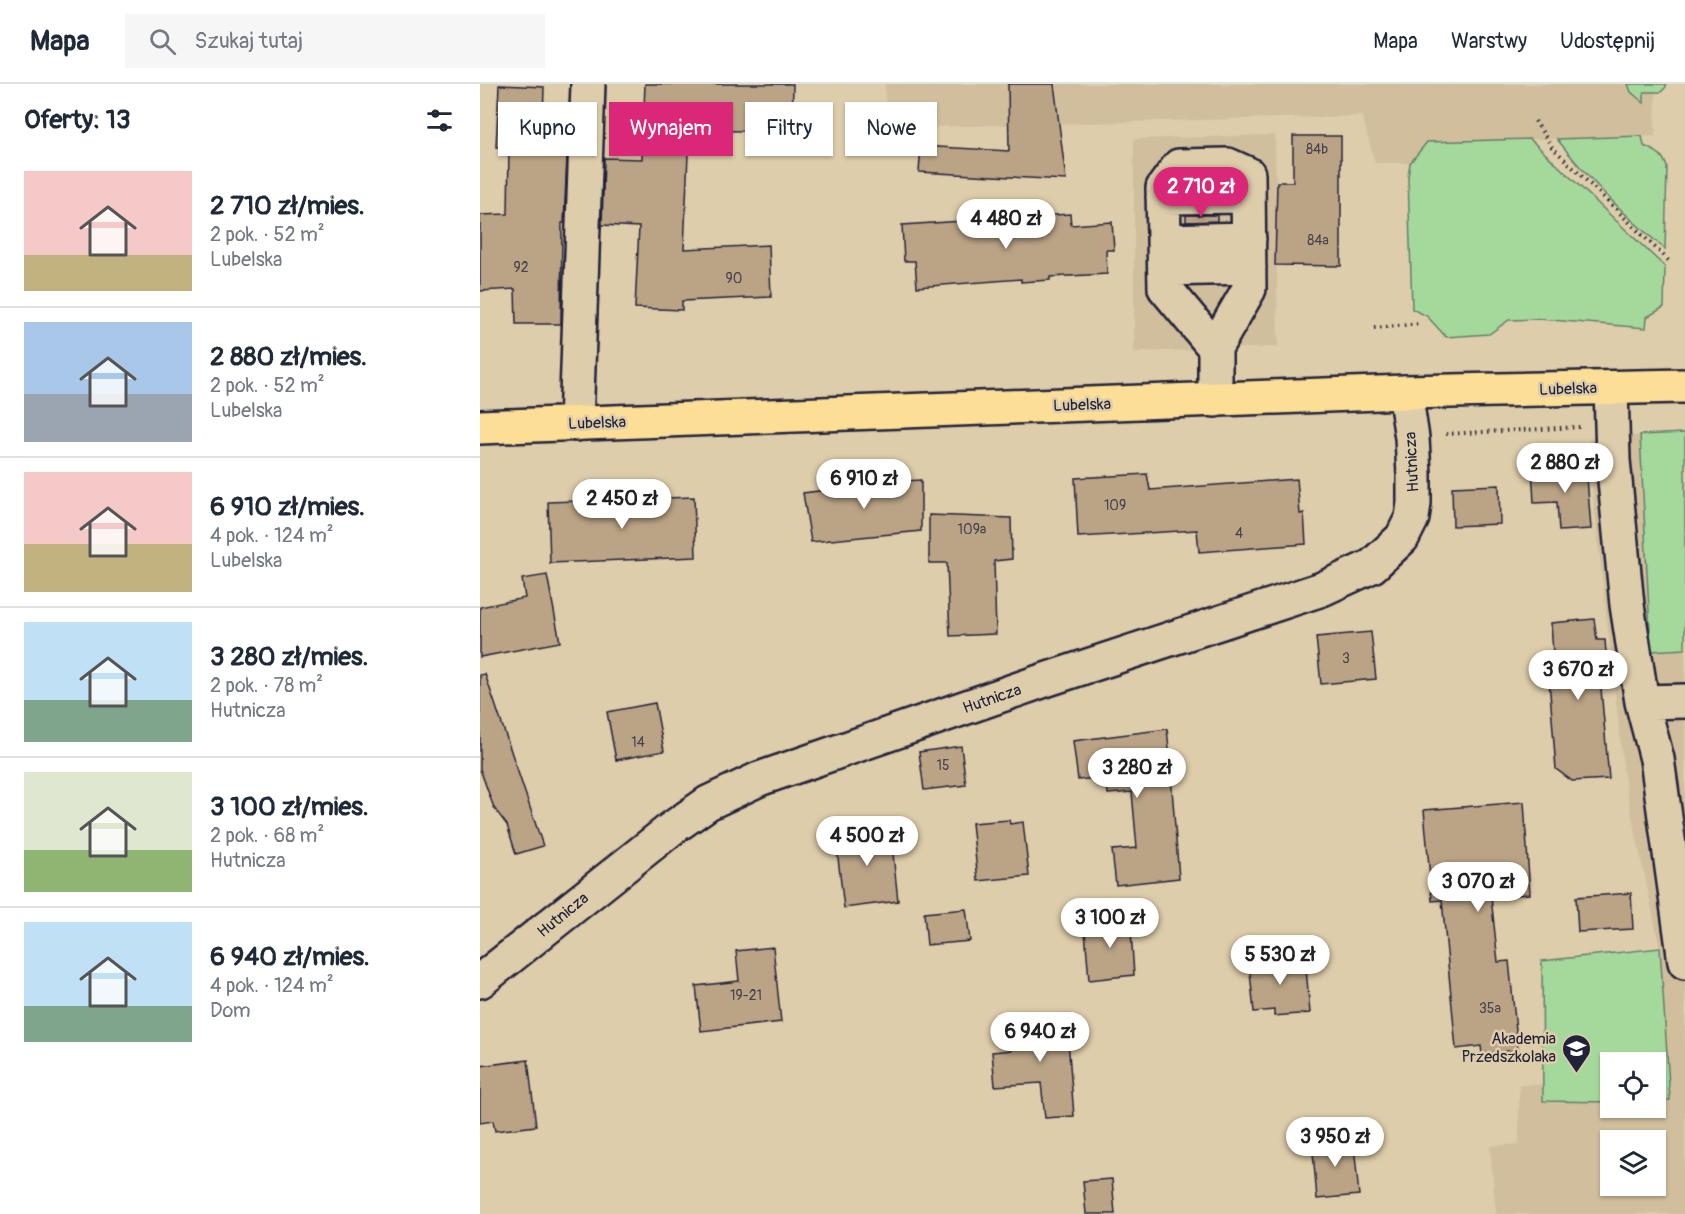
<!DOCTYPE html>
<html lang="pl">
<head>
<meta charset="utf-8">
<style>
  :root { --surface:#fff; --page:#f6f6f7; --text:#1f2937; --muted:#747a83; --line:#e0e1e3; --accent:#db2777 }
  body { margin:0; font-family:Pangolin,sans-serif; background:var(--page); color:var(--text); height:100vh; display:flex; flex-direction:column; font-size:22px; white-space:nowrap }
  * { box-sizing:border-box; margin:0 }
  p { font-size:20px; color:var(--muted) }
  .icon { flex:none; width:33px; height:33px; fill:none; stroke:currentColor; stroke-width:2; stroke-linecap:round; stroke-linejoin:round }
  .map { position:relative; flex:1; overflow:hidden }
  .sheet { display:flex; flex-direction:column; background:var(--surface); width:480px }
  .sheet>* { flex:none }
  .guide { position:absolute; left:18px; top:18px; width:570px; height:54px; display:flex; gap:12px }
  .buttons { position:absolute; left:1120px; top:968px; display:grid; gap:12px }
  .buttons a { display:grid; place-items:center; width:66px; height:66px; border-radius:0px; background:var(--surface); box-shadow:0 2px 4px #0004; font-size:30px }
  .price { position:absolute; translate:-50% -51px; padding:0 14px; border-radius:21px; background:#fff; color:#222; font-size:20px; line-height:39px; filter:drop-shadow(0 2px 3px #0008) }
  .price::after { content:''; position:absolute; left:50%; top:36px; width:18px; height:14px; margin-left:-9px; background:inherit; clip-path:polygon(0 0,100% 0,50% 100%) }
  .price.current { background:var(--accent); color:#fff }
  ul { padding:0; list-style:none }
  li { display:flex; align-items:center; gap:18px; height:150px; padding:0 24px }
  li+li { border-top:2px solid var(--line) }
  li span { display:grid; place-items:center; flex:none; width:168px; height:120px; border-radius:0px; color:#555 }
  li>.icon { margin-inline-start:auto }
  span .icon { width:72px; height:72px; fill:#fffc; stroke-width:1 }
  li b { font-size:26px }
  h2 { display:flex; justify-content:space-between; align-items:center; height:72px; padding:0 24px; font-size:26px }
  .chip { padding:0 21px; border-radius:0px; background:var(--surface); box-shadow:0 2px 4px #0004; font-size:21px; line-height:54px }
  .chip.current { background:var(--accent); color:#fff }
  header { display:flex; align-items:center; gap:36px; box-sizing:border-box; height:84px; padding:0 30px; background:var(--surface); border-bottom:2px solid var(--line) }
  header strong { font-size:28px }
  nav { display:flex; gap:33px; margin-inline-start:auto; font-size:21px }
  .search { width:420px; height:54px; background:var(--page); display:flex; align-items:center; gap:15px; box-sizing:border-box; padding:0 21px; border-radius:0px; color:var(--muted); font-size:22px }
  main { display:flex; flex:1; min-height:0 }
  .map>svg:first-child { display:block }
</style>
</head>
<body>
<header>
<strong>Mapa</strong>
<div class="search"><svg class="icon" aria-label="search" viewBox="0 0 24 24"><circle cx="10" cy="10" r="6"/><path d="M15 15l6 6"/></svg>Szukaj tutaj</div>
<nav><a>Mapa</a><a>Warstwy</a><a>Udostępnij</a></nav>
</header>
<main>
<section class="sheet">
<h2>Oferty: 13<svg class="icon" aria-label="filters" viewBox="0 0 24 24"><path d="M4 7h16M4 17h16"/><circle cx="9" cy="7" r="2"/><circle cx="15" cy="17" r="2"/></svg></h2>
<ul>
<li><span style="background:linear-gradient(#f6c9c9 70%,#c2b280 0)"><svg class="icon" aria-label="home" viewBox="0 0 24 24"><path d="M3 11l9-7 9 7M6 9v11h12V9"/></svg></span><div><b>2 710 zł/mies.</b><p>2 pok. · 52 m²</p><p>Lubelska</p></div></li>
<li><span style="background:linear-gradient(#a9c7e8 60%,#9aa5b1 0)"><svg class="icon" aria-label="home" viewBox="0 0 24 24"><path d="M3 11l9-7 9 7M6 9v11h12V9"/></svg></span><div><b>2 880 zł/mies.</b><p>2 pok. · 52 m²</p><p>Lubelska</p></div></li>
<li><span style="background:linear-gradient(#f6c9c9 60%,#c2b280 0)"><svg class="icon" aria-label="home" viewBox="0 0 24 24"><path d="M3 11l9-7 9 7M6 9v11h12V9"/></svg></span><div><b>6 910 zł/mies.</b><p>4 pok. · 124 m²</p><p>Lubelska</p></div></li>
<li><span style="background:linear-gradient(#bfe0f5 65%,#7fa58c 0)"><svg class="icon" aria-label="home" viewBox="0 0 24 24"><path d="M3 11l9-7 9 7M6 9v11h12V9"/></svg></span><div><b>3 280 zł/mies.</b><p>2 pok. · 78 m²</p><p>Hutnicza</p></div></li>
<li><span style="background:linear-gradient(#dfe7d0 65%,#8fb573 0)"><svg class="icon" aria-label="home" viewBox="0 0 24 24"><path d="M3 11l9-7 9 7M6 9v11h12V9"/></svg></span><div><b>3 100 zł/mies.</b><p>2 pok. · 68 m²</p><p>Hutnicza</p></div></li>
<li><span style="background:linear-gradient(#bfe0f5 70%,#7fa58c 0)"><svg class="icon" aria-label="home" viewBox="0 0 24 24"><path d="M3 11l9-7 9 7M6 9v11h12V9"/></svg></span><div><b>6 940 zł/mies.</b><p>4 pok. · 124 m²</p><p>Dom</p></div></li>
</ul>
</section>
<div class="map">
<svg width="1205" height="1130" viewBox="0 0 1205 1130">
  <rect width="100%" height="100%" fill="#decdaa"/>
  <filter id="ink" filterUnits="userSpaceOnUse"><feTurbulence type="fractalNoise" baseFrequency=".0167" numOctaves="2"/><feDisplacementMap in="SourceGraphic" scale="12" xChannelSelector="R" yChannelSelector="G"/><feConvolveMatrix kernelMatrix="1 2 1 2 8 2 1 2 1" color-interpolation-filters="sRGB"/></filter>
  <g filter="url(#ink)">
    <path fill="#d0be9d" fill-rule="evenodd" d="M 405,0 L 1176,0 L 1175,52 L 947,58 L 930,79 L 895,79 L 882,32 L 406,44 Z
      M 795,51 L 798,263 L 654,268 L 654,55 Z
      M 1205,349 L 1205,1130 L 1016,1130 L 1010,1062 L 1039,1060 L 1039,1001 L 1063,1000 L 1062,877 L 1180,864 L 1145,699 L 1113,411 L 1109,355 ZM 1131,978 L 1176,978 L 1176,1023 L 1131,1023 ZM 1131,1056 L 1176,1056 L 1176,1101 L 1131,1101 Z"/>
    <path fill="#a5d99c" stroke="#647e6c" stroke-width="1.5" d="M 1148,0 L 1186,0 L 1186,3 L 1181,8 L 1164,8 L 1164,19 L 1151,8 Z
      M 1162,52 L 1164,62 C 1177,68 1182,69 1187,83 L 1185,165 C 1145,132 1109,96 1077,55 Z
      M 1050,55 L 1185,183 L 1184,223 L 1167,233 L 1166,244 L 1059,235 L 1029,236 L 1009,250 L 966,253 L 947,232 L 932,225 L 928,93 L 930,79 L 947,58 Z
      M 1205,349 L 1205,565 L 1171,567 L 1160,351 Z
      M 1180,864 L 1190,1016 L 1176,1017 L 1176,978 L 1131,978 L 1131,1018 L 1063,1017 L 1062,877 Z"/>
    <path fill="#bba486" stroke="#22223b" stroke-width="1.5" d="M 165,0 L 313,0 L 312,48 L 209,46 L 204,165 L 289,161 L 291,213 L 202,217 L 202,226 L 155,224 L 159,143 L 122,141 L 124,74 L 162,75 Z
      M 528,0 L 574,0 L 586,96 L 439,88 L 441,62 L 529,67 Z
      M 19,1 L 64,3 L 62,71 L 87,72 L 84,139 L 82,139 L 81,240 L 36,240 L 35,205 L 0,207 L 0,131 L 28,130 L 29,63 L 16,63 Z
      M 813,52 L 861,52 L 861,182 L 795,181 L 797,98 L 813,98 Z
      M 590,130 L 591,141 L 632,138 L 634,166 L 626,166 L 627,190 L 570,193 L 570,196 L 541,198 L 541,195 L 437,203 L 435,177 L 424,177 L 422,141 Z
      M 706,131 L 737,131 L 737,137 L 706,138 Z
      M 1106,381 L 1111,445 L 1079,447 L 1077,418 L 1054,419 L 1052,384 Z
      M 667,390 L 670,406 L 817,395 L 820,430 L 824,429 L 826,460 L 719,468 L 717,446 L 598,453 L 595,394 Z
      M 441,396 L 441,447 L 331,458 L 323,409 L 354,405 L 354,401 Z
      M 1019,401 L 1020,440 L 973,442 L 972,403 Z
      M 214,413 L 216,473 L 70,479 L 68,418 Z
      M 449,431 L 531,434 L 532,475 L 514,477 L 516,550 L 470,552 L 467,479 L 449,479 Z
      M 67,491 L 80,558 L 0,573 L 0,523 L 45,514 L 42,495 Z
      M 1114,535 L 1117,556 L 1125,556 L 1127,582 L 1119,582 L 1129,695 L 1092,697 L 1076,685 L 1067,570 L 1073,570 L 1071,539 Z
      M 891,548 L 896,595 L 841,600 L 836,553 Z
      M 5,590 L 63,762 L 36,770 L 27,741 L 14,724 L 0,685 L 0,591 Z
      M 175,619 L 184,667 L 136,676 L 127,628 Z
      M 687,645 L 692,692 L 691,692 L 699,794 L 636,801 L 632,766 L 657,764 L 652,708 L 628,710 L 627,701 L 618,702 L 617,694 L 598,696 L 593,657 Z
      M 481,662 L 486,701 L 444,706 L 439,668 Z
      M 1044,718 L 1050,810 L 1011,813 L 1018,878 L 1029,877 L 1038,966 L 1002,970 L 1001,962 L 976,965 L 962,816 L 952,817 L 944,726 Z
      M 529,736 L 530,740 L 543,738 L 549,792 L 498,797 L 492,739 Z
      M 410,742 L 418,817 L 364,824 L 355,749 Z
      M 1151,809 L 1153,845 L 1098,848 L 1096,813 Z
      M 486,825 L 490,857 L 447,861 L 444,829 Z
      M 650,832 L 654,891 L 609,896 L 605,847 L 619,845 L 618,835 Z
      M 293,863 L 301,938 L 221,947 L 216,902 L 259,897 L 256,867 Z
      M 825,873 L 830,929 L 794,932 L 794,926 L 774,928 L 769,878 Z
      M 586,931 L 594,1032 L 565,1034 L 561,999 L 515,1002 L 512,968 L 532,966 L 531,945 L 541,944 L 540,936 Z
      M 48,976 L 56,1042 L 15,1047 L 13,1037 L 0,1039 L 0,982 Z
      M 873,1052 L 879,1111 L 837,1115 L 832,1056 Z
      M 632,1095 L 635,1130 L 606,1130 L 603,1097 Z"/>
    <g fill="none" stroke-linecap="round" stroke-linejoin="round">
      <defs>
        <path id="minor" d="M 683,113 L 768,112
          M 684,157 L 769,155
          M 685,185 L 769,183
          M 735,264 L 685,204 L 683,104 L 699,82 L 748,81 L 768,90 L 769,205 L 735,264 L 735,316
          M 1131,304 L 1133,376 L 1147,521 L 1162,618 L 1177,675 L 1205,878
          M 96,340 L 108,0
          M 1162,618 L 1205,617
          M 0,897 L 191,745 L 228,719 L 279,695 L 562,597 L 842,505 L 892,482 L 922,454 L 932,434 L 934,419 L 934,390 L 932,354 L 925,308"/>
        <path id="major" d="M 0,343 L 925,308 L 1205,302"/>
      </defs>
      <use href="#minor" stroke="#22223b" stroke-width="38"/>
      <use href="#major" stroke="#22223b" stroke-width="38"/>
      <path stroke="#22223b" stroke-width="4" stroke-dasharray="1.5 4.5" stroke-linecap="butt" d="M 1055,37 L 1072,63 L 1190,178
        M 894,244 L 941,240
        M 966,350 L 1100,343"/>
      <use href="#minor" stroke="#decdaa" stroke-width="33"/>
      <use href="#major" stroke="#fcde96" stroke-width="33"/>
    </g>
  </g>
  <defs>
    <symbol id="school-pin" viewBox="-11 -11 22 30"><path d="M0 17L-7.5 6A9.5 9.5 0 1 1 7.5 6Z" fill="#22223b" stroke="#decdaa"/><path d="M0-5L7-2L0 1L-7-2ZM-4 1L0 2.5L4 1V4Q0 6-4 4Z" fill="#fff"/></symbol>
  </defs>
  <g fill-rule="evenodd">
    <use href="#school-pin" x="1080" y="948" width="33" height="45"/>
  </g>
  <g text-anchor="middle" dominant-baseline="central" stroke-width="5" stroke-linejoin="round" paint-order="stroke">
    <g font-size="14" fill="#48424e">
      <text x="837" y="65">84b</text>
      <text x="838" y="156">84a</text>
      <text x="41" y="183">92</text>
      <text x="254" y="194">90</text>
      <text x="635" y="421">109</text>
      <text x="492" y="445">109a</text>
      <text x="759" y="449">4</text>
      <text x="866" y="574">3</text>
      <text x="158" y="658">14</text>
      <text x="463" y="681">15</text>
      <text x="266" y="911">19-21</text>
      <text x="1010" y="924">35a</text>
    </g>
    <g font-size="16" fill="#22223b" stroke="#decdaa">
      <text transform="translate(1088 305) rotate(-2)">Lubelska</text>
      <text transform="translate(602 321) rotate(-2)">Lubelska</text>
      <text transform="translate(117 339) rotate(-2)">Lubelska</text>
      <text transform="translate(932 378) rotate(-93)">Hutnicza</text>
      <text transform="translate(512 615) rotate(-19)">Hutnicza</text>
      <text transform="translate(83 831) rotate(-39)">Hutnicza</text>
    </g>
    <g font-size="16" fill="#22223b" stroke="#decdaa" text-anchor="end">
      <text x="1076" y="955">Akademia<tspan x="1076" dy="18">Przedszkolaka</tspan></text>
    </g>
  </g>
</svg>
<div class="buttons">
<a><svg class="icon" aria-label="locate" viewBox="0 0 24 24"><circle cx="12" cy="12" r="6"/><path d="M12 2v4M12 18v4M2 12h4M18 12h4"/></svg></a>
<a><svg class="icon" aria-label="layers" viewBox="0 0 24 24"><path d="M12 4l9 5-9 5-9-5zM3 14l9 5 9-5"/></svg></a>
</div>
<b class="price current" style="left:721px;top:134px">2 710 zł</b>
<b class="price" style="left:526px;top:166px">4 480 zł</b>
<b class="price" style="left:1085px;top:410px">2 880 zł</b>
<b class="price" style="left:384px;top:426px">6 910 zł</b>
<b class="price" style="left:142px;top:446px">2 450 zł</b>
<b class="price" style="left:1098px;top:617px">3 670 zł</b>
<b class="price" style="left:657px;top:715px">3 280 zł</b>
<b class="price" style="left:387px;top:783px">4 500 zł</b>
<b class="price" style="left:998px;top:829px">3 070 zł</b>
<b class="price" style="left:630px;top:865px">3 100 zł</b>
<b class="price" style="left:800px;top:902px">5 530 zł</b>
<b class="price" style="left:560px;top:979px">6 940 zł</b>
<b class="price" style="left:855px;top:1084px">3 950 zł</b>
<div class="guide">
<a class="chip">Kupno</a>
<a class="chip current">Wynajem</a>
<a class="chip">Filtry</a>
<a class="chip">Nowe</a>
</div>
</div>
</main>
</body>
</html>
